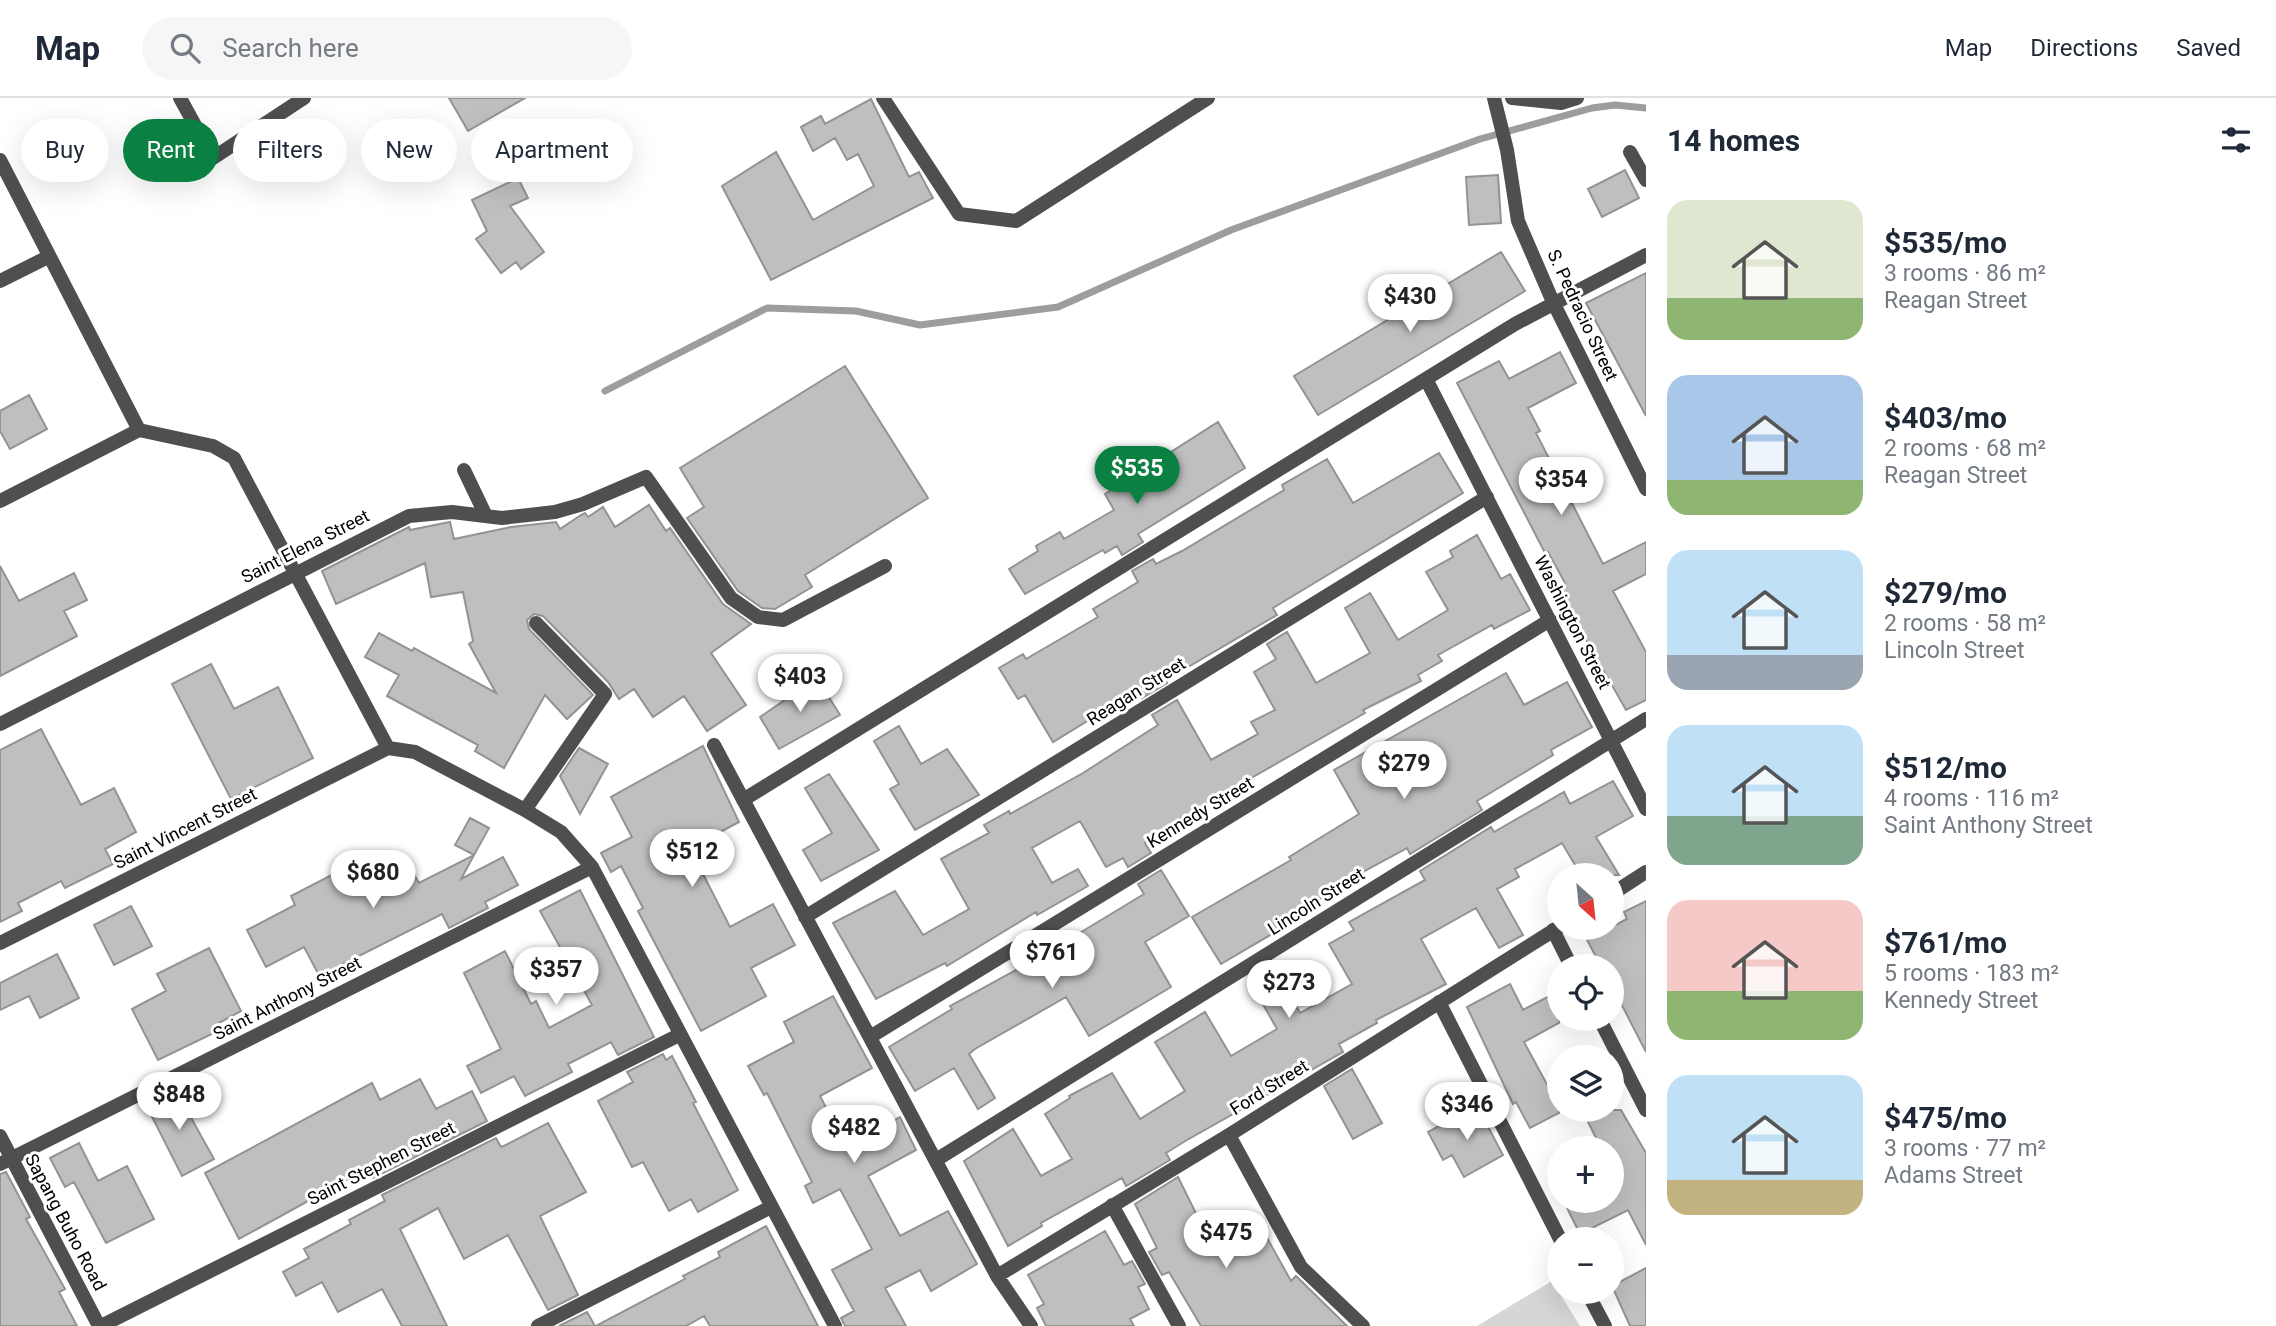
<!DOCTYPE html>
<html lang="en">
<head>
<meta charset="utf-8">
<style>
  :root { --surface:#fff; --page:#f6f6f7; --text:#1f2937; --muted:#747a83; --line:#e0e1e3; --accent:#0b8043 }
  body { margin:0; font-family:Roboto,sans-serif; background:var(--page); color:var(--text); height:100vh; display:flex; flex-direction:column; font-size:26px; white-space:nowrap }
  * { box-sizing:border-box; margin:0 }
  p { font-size:23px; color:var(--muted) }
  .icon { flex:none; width:38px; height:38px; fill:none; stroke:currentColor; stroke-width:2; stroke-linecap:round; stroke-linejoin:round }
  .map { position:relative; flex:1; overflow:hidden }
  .panel { display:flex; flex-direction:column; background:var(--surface); width:630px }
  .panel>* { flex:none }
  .guide { position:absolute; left:21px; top:21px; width:665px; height:63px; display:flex; gap:14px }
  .needle { width:46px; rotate:153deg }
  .tools { position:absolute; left:1547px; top:765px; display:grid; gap:14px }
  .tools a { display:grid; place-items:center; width:77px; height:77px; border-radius:50%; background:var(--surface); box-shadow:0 7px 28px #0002; font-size:35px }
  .price { position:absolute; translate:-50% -60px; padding:0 16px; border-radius:24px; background:#fff; color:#222; font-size:23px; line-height:46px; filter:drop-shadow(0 2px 4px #0008) }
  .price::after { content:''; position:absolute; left:50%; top:42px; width:21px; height:16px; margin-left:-10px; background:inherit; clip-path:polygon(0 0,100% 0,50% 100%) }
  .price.on { background:var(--accent); color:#fff }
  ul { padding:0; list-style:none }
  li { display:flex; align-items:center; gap:21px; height:175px; padding:0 21px }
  li span { display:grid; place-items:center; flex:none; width:196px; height:140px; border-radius:21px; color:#555 }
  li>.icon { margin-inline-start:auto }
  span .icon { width:84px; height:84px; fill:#fffc; stroke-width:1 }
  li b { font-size:30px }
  h2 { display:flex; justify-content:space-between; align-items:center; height:84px; padding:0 21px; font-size:30px }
  .chip { padding:0 24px; border-radius:32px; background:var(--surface); box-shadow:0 7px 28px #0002; font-size:24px; line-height:63px }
  .chip.on { background:var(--accent); color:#fff }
  header { display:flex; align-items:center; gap:42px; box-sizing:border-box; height:98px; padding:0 35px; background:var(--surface); border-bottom:2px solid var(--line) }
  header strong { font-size:33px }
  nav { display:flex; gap:38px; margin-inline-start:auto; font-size:24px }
  .search { width:490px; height:63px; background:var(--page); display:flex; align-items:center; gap:18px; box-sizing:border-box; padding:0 24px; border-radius:38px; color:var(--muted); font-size:26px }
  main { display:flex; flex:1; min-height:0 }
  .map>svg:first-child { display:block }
</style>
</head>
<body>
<header>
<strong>Map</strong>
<div class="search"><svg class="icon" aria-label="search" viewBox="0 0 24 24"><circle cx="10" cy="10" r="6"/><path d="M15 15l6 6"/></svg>Search here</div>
<nav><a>Map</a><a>Directions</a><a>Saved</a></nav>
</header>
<main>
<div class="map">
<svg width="1646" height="1228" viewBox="0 0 1646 1228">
  <rect width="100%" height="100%" fill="#fff"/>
  <path fill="#d6d6d6" d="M 1552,1183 L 1580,1228 L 1477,1228 Z"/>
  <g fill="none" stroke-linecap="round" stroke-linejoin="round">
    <path stroke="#9d9d9d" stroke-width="7" d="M 605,293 L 767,210 L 856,213 L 920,227 L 1058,209 L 1231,132 L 1480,41 L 1592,10 L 1615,7 L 1646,10"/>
  </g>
  <path fill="#bfbfbf" stroke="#939393" stroke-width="2" d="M 449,0 L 525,0 L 468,33 Z
    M 871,1 L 909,79 L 919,74 L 933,100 L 771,182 L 722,88 L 776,54 L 813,122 L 874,88 L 858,56 L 847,62 L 835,40 L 813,53 L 801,29 L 821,18 L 825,26 Z
    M 1625,72 L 1639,100 L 1602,119 L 1588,91 Z
    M 1498,77 L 1501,125 L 1469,127 L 1466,79 Z
    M 518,80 L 528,100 L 510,108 L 544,154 L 521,171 L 516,164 L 501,175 L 476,141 L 487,133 L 472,102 Z
    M 1501,154 L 1525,193 L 1318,317 L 1294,278 Z
    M 1646,175 L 1646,318 L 1586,205 Z
    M 1560,254 L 1576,285 L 1528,310 L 1540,333 L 1536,335 L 1603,466 L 1646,444 L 1646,476 L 1613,493 L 1646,554 L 1646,602 L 1626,612 L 1575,522 L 1559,489 L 1565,485 L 1548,454 L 1545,455 L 1457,285 L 1499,263 L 1509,281 Z
    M 845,268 L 928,400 L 805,477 L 812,489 L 775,511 L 762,510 L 738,493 L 687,420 L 704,409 L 680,370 Z
    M 29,297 L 47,331 L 10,351 L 0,333 L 0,313 Z
    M 1218,324 L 1245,370 L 1138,436 L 1143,444 L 1122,457 L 1117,448 L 1105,455 L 1103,452 L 1025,496 L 1009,471 L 1038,453 L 1036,448 L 1060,434 L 1064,441 L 1114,412 L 1105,396 Z
    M 1439,355 L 1463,395 L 1273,510 L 1277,517 L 1166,582 L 1167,585 L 1142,600 L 1138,592 L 1053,644 L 1025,597 L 1018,601 L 999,570 L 1023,556 L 1026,561 L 1098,519 L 1093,511 L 1138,484 L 1132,473 L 1153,461 L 1156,466 L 1182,453 L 1284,392 L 1282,387 L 1327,361 L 1353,405 Z
    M 649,407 L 666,433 L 670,430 L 723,506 L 751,526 L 711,555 L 746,607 L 707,633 L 684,598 L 653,619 L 634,591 L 619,601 L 608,584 L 543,518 L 534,516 L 527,522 L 529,531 L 593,597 L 567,621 L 545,597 L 504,670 L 475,653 L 478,647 L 387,598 L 399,577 L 365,559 L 379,535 L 412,553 L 414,550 L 496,595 L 469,546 L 473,543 L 463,494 L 431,499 L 425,465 L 336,506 L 322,473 L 409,429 L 410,432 L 450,424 L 454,441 L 511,429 L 556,424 L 560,431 L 581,417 L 585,415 L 588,419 L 603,409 L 615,429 Z
    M 1477,437 L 1501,481 L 1510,476 L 1530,512 L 1494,531 L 1492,527 L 1438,557 L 1442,563 L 1418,577 L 1421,583 L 1363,612 L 1365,615 L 1176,723 L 1178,726 L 1145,745 L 1151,755 L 1128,769 L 1123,760 L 1106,769 L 1080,723 L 1032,750 L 1052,785 L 1078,771 L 1088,788 L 1037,817 L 1036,814 L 947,868 L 945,865 L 876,901 L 833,825 L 895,793 L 923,837 L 969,811 L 941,761 L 989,735 L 984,727 L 1009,713 L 1010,716 L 1083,675 L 1158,627 L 1152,617 L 1177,602 L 1211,662 L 1258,636 L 1251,624 L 1275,612 L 1254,574 L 1276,561 L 1267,546 L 1287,534 L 1316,585 L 1370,555 L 1345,510 L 1370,495 L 1398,542 L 1448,512 L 1426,474 L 1453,459 L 1450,453 Z
    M 0,468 L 19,503 L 74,475 L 87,502 L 64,513 L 77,538 L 0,578 Z
    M 211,566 L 234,611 L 278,589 L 313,660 L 231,701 L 172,586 Z
    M 1506,575 L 1524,607 L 1567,584 L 1592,629 L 1551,652 L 1553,657 L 1477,703 L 1482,712 L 1410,756 L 1407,750 L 1333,790 L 1335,793 L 1286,820 L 1289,826 L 1221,866 L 1192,819 L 1291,762 L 1289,759 L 1359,716 L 1334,672 Z
    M 817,580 L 840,617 L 779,651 L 760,619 Z
    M 899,628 L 921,666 L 947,651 L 979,697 L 915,732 L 890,691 L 899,686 L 874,643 Z
    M 41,631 L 81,707 L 114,690 L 136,734 L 105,751 L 113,766 L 65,790 L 61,783 L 18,805 L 22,813 L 0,824 L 0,652 Z
    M 703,648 L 739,724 L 694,748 L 707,772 L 702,774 L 730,829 L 773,806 L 795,847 L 751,870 L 766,898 L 701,933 L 638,813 L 643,810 L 621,768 L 611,774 L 601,755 L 632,739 L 611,699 Z
    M 579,650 L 608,666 L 580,716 L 560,678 Z
    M 829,676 L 879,752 L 821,783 L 803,752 L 832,735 L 805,690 Z
    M 1613,683 L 1633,718 L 1596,739 L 1619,777 L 1581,777 L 1562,745 L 1515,771 L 1519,779 L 1497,791 L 1523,837 L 1499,850 L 1476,810 L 1421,841 L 1446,886 L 1376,922 L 1377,925 L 1339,946 L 1343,954 L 1187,1042 L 1166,1055 L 1170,1062 L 1126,1088 L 1122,1080 L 1041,1125 L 1042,1128 L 1008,1148 L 964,1063 L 1013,1031 L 1041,1078 L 1072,1061 L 1045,1016 L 1070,1000 L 1069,998 L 1112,975 L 1140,1021 L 1185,993 L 1155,944 L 1205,914 L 1231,958 L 1277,931 L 1255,892 L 1279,878 L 1300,915 L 1352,886 L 1329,846 L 1354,832 L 1349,824 L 1425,782 L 1420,773 L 1491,729 L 1494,734 L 1564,694 L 1570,706 Z
    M 470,720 L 489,730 L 474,757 L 455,747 Z
    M 388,755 L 403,784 L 415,778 L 419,785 L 474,757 L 461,781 L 503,759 L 518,787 L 485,804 L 488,810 L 449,830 L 442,816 L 335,870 L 338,875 L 322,883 L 304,849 L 266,869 L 247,832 L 295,807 L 291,798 L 359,763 L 361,769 Z
    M 1161,772 L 1189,818 L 1145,844 L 1171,889 L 1089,938 L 1066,899 L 975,951 L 969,956 L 995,1000 L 978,1011 L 954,970 L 915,993 L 889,949 L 952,911 L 950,908 L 1040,859 L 1144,796 L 1138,786 Z
    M 580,792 L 654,939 L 618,957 L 611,944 L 568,966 L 572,974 L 525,998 L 514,978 L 481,995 L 467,968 L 501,951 L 464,875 L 505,853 L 531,906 L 536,903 L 549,930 L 592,907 L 540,813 Z
    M 1646,803 L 1646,954 L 1612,888 L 1612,868 L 1601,868 L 1587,842 L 1627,821 L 1624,814 Z
    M 131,808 L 152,848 L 114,867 L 94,827 Z
    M 209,850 L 241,913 L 217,926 L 220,932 L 158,962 L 132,911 L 166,893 L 157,876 Z
    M 57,856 L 79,900 L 40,920 L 29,898 L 0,912 L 0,885 Z
    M 1510,886 L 1523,912 L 1559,893 L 1559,925 L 1524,944 L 1550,992 L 1559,987 L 1559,1015 L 1530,1030 L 1516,1004 L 1513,1006 L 1467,909 Z
    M 833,898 L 872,970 L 820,998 L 846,1048 L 900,1019 L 916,1052 L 868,1078 L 900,1138 L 948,1113 L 977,1166 L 931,1193 L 920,1172 L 885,1190 L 906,1228 L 845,1228 L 841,1220 L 854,1213 L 832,1172 L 872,1151 L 840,1091 L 813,1105 L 805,1088 L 812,1084 L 767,995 L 764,997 L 748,968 L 794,944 L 784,924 Z
    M 663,956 L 666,962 L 672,958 L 696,1004 L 693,1005 L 738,1092 L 698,1114 L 691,1101 L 669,1113 L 643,1064 L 632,1069 L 598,1003 L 633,984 L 627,974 Z
    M 1352,971 L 1382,1025 L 1353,1041 L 1324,988 Z
    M 420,981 L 436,1011 L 472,993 L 487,1023 L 373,1080 L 368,1070 L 239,1141 L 205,1075 L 372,985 L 380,1002 Z
    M 174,989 L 214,1061 L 182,1078 L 145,1005 Z
    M 1477,1008 L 1503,1057 L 1464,1079 L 1452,1057 L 1443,1062 L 1428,1034 Z
    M 1582,1012 L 1621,1012 L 1646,1055 L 1646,1147 L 1628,1112 L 1580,1136 L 1563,1102 L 1612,1102 L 1613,1050 L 1601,1050 Z
    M 548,1025 L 586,1094 L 540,1118 L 578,1197 L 548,1212 L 508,1137 L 464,1161 L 438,1110 L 400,1131 L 447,1228 L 402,1228 L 382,1191 L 338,1214 L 322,1184 L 296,1198 L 283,1174 L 309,1160 L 304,1151 L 351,1126 L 349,1122 L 385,1103 L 382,1097 L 496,1040 L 501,1049 L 506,1047 Z
    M 79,1045 L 98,1083 L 127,1068 L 154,1121 L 106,1145 L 74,1084 L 65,1089 L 50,1060 Z
    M 6,1074 L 30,1119 L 26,1121 L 65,1191 L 59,1194 L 77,1228 L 0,1228 L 0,1076 Z
    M 1178,1079 L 1215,1154 L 1261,1129 L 1291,1183 L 1296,1178 L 1347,1228 L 1201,1228 L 1169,1174 L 1162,1177 L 1149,1154 L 1157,1150 L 1135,1106 Z
    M 766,1128 L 818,1228 L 710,1228 L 704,1218 L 686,1228 L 596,1228 L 685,1181 L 683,1178 L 720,1159 L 718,1154 Z
    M 1105,1133 L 1124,1167 L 1132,1163 L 1145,1186 L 1138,1189 L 1149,1211 L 1130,1221 L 1134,1228 L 1046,1228 L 1037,1210 L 1044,1206 L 1028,1177 Z
    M 1646,1170 L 1646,1228 L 1630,1228 L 1612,1188 Z
    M 587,1214 L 595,1228 L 559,1228 Z"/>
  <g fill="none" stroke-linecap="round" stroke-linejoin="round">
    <path stroke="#4f4f4f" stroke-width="14" d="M 180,0 L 213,60 L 304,0
      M 883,0 L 959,116 L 1016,123 L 1208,0
      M 1494,0 L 1507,52 L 1518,123 L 1553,204 L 1646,391
      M 1512,0 L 1561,5 L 1577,0
      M 1630,54 L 1646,82
      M 0,62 L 139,332 L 213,348 L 234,360 L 388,650
      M 0,183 L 48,159
      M 1426,281 L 1646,711
      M 464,372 L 486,418
      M 0,403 L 139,332
      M 0,626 L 409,418 L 452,414 L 502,420 L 555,414 L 583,406 L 646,379 L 731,500 L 758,519 L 783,522 L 885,468
      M 714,647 L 997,1178 L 1031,1228
      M 388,650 L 415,654 L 525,712 L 561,734 L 592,769 L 835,1228
      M 743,702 L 1515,226 L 1646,157
      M 525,712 L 605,596 L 536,525
      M 1612,796 L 1646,774
      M 805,819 L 1487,399
      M 1553,832 L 1571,868
      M 0,845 L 388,650
      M 1439,904 L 1560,1141
      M 1599,920 L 1646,1012
      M 870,939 L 1550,522
      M 1229,1037 L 1301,1169 L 1363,1228
      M 936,1062 L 1646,621
      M 0,1066 L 592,769
      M 1112,1107 L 1179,1228
      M 997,1178 L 1229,1037 L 1559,829
      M 1587,1194 L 1605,1228
      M 101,1228 L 679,937
      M 538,1228 L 771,1109"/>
    <path stroke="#4f4f4f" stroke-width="14" d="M 0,1038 L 99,1228"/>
  </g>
  <g text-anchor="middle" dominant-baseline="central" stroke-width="6" stroke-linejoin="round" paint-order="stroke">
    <g font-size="18" fill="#000" stroke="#fff">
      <text transform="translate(1583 217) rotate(65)">S. Pedracio Street</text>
      <text transform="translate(305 448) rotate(-27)">Saint Elena Street</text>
      <text transform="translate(1573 524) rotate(63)">Washington Street</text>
      <text transform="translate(1136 593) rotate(-32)">Reagan Street</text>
      <text transform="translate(1200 714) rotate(-31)">Kennedy Street</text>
      <text transform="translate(185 730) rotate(-27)">Saint Vincent Street</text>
      <text transform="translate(1316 803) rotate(-32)">Lincoln Street</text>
      <text transform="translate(287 900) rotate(-27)">Saint Anthony Street</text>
      <text transform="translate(1269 989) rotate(-32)">Ford Street</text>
      <text transform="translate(381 1065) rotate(-27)">Saint Stephen Street</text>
      <text transform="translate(66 1124) rotate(62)">Sapang Buho Road</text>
    </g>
  </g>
</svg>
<div class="tools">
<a><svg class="needle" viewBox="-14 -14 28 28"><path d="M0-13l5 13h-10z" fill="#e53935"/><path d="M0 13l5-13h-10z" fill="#747a83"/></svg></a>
<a><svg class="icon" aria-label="locate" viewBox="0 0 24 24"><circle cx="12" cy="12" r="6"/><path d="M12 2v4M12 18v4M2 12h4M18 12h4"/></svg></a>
<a><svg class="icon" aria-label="layers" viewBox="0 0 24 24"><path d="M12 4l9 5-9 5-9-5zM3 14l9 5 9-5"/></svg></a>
<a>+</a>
<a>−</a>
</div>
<b class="price" style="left:1410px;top:236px">$430</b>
<b class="price on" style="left:1137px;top:408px">$535</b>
<b class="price" style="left:1561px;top:419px">$354</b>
<b class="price" style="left:800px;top:616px">$403</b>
<b class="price" style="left:1404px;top:703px">$279</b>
<b class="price" style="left:692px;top:791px">$512</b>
<b class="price" style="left:373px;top:812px">$680</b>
<b class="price" style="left:1052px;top:892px">$761</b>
<b class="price" style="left:556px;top:909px">$357</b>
<b class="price" style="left:1289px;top:922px">$273</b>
<b class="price" style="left:179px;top:1034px">$848</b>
<b class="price" style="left:1467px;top:1044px">$346</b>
<b class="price" style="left:854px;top:1067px">$482</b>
<b class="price" style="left:1226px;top:1172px">$475</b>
<div class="guide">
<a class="chip">Buy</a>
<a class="chip on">Rent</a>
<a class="chip">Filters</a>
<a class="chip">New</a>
<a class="chip">Apartment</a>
</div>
</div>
<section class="panel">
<h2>14 homes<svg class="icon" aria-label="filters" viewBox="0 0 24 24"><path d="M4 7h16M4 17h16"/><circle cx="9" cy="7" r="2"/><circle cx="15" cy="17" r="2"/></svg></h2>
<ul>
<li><span style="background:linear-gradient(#dfe7d0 70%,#8fb573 0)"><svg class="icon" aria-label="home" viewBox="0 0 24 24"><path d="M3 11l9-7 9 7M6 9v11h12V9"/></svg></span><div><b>$535/mo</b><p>3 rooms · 86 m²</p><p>Reagan Street</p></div></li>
<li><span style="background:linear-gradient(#a9c7e8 75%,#8fb573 0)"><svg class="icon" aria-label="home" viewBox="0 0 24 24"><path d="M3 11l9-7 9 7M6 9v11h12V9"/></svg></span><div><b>$403/mo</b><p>2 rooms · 68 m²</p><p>Reagan Street</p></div></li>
<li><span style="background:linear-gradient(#bfe0f5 75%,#9aa5b1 0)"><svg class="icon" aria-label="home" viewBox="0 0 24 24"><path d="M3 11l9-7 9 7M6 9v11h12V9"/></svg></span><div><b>$279/mo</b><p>2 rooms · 58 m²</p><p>Lincoln Street</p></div></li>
<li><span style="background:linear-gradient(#bfe0f5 65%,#7fa58c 0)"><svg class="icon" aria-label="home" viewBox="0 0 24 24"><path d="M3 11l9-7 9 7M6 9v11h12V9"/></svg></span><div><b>$512/mo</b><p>4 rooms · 116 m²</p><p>Saint Anthony Street</p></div></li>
<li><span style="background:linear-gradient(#f6c9c9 65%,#8fb573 0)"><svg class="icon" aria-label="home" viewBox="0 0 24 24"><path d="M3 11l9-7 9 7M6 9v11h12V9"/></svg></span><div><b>$761/mo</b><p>5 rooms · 183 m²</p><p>Kennedy Street</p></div></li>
<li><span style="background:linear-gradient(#bfe0f5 75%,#c2b280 0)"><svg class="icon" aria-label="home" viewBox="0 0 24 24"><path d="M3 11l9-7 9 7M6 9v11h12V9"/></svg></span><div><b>$475/mo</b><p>3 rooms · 77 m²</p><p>Adams Street</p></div></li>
</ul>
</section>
</main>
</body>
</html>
